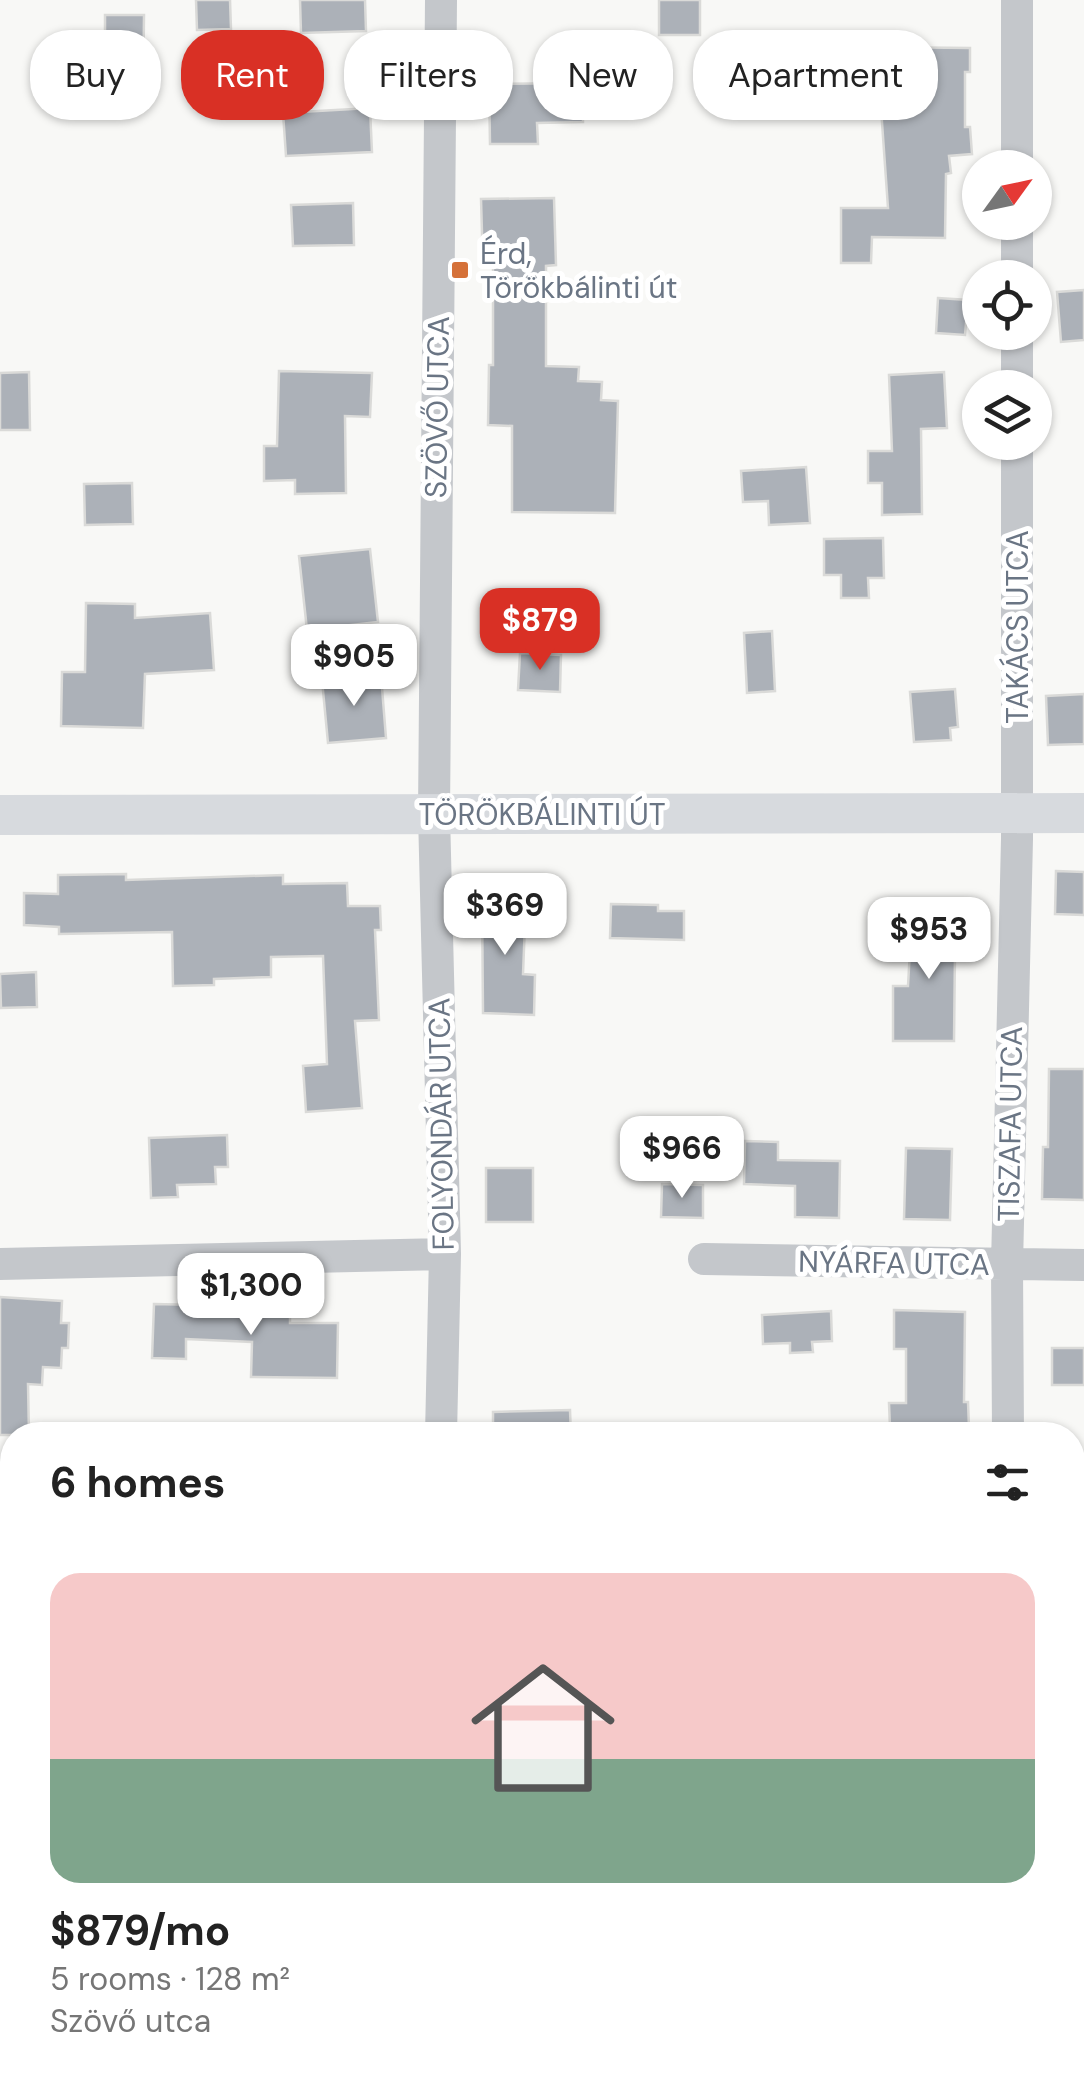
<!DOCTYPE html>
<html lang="en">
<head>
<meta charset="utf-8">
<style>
  :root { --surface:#fff; --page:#f2f2f2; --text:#222; --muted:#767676; --line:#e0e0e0; --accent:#d93025 }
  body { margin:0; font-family:"DM Sans",sans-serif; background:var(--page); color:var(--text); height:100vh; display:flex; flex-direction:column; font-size:38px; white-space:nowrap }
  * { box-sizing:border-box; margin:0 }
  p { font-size:32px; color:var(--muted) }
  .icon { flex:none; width:55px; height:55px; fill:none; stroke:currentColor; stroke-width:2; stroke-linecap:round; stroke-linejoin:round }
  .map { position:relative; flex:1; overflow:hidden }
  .sheet { position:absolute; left:0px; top:1422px; width:1085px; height:672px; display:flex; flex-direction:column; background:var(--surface); border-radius:40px 40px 0 0; box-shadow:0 2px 8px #0004 }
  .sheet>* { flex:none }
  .banner { position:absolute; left:30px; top:30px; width:1025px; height:90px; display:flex; gap:20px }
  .needle { width:65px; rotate:57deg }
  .buttons { position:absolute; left:962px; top:150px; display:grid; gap:20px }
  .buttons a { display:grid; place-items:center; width:90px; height:90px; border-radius:50%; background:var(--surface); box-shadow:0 2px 8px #0004; font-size:50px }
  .price { position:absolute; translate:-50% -85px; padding:0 22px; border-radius:20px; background:#fff; color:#222; font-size:32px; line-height:65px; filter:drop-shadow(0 2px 5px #0008) }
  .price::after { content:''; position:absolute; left:50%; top:60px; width:30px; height:22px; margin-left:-15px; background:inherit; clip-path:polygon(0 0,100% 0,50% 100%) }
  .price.active { background:var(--accent); color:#fff }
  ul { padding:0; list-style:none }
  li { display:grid; align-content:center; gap:20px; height:530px; padding:0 50px }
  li+li { border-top:2px solid var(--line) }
  li span { display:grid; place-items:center; height:310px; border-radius:30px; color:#555 }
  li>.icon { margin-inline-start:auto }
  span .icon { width:180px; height:180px; fill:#fffc; stroke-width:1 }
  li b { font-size:42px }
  h2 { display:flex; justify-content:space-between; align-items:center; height:120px; padding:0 50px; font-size:42px }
  .pill { padding:0 35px; border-radius:40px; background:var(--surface); box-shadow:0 2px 8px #0004; font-size:35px; line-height:90px }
  .pill.active { background:var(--accent); color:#fff }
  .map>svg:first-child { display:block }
</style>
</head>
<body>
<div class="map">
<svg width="1084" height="2094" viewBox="0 0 1084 2094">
  <rect width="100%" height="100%" fill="#f8f8f6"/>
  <path fill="#acb1b8" stroke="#dadad8" stroke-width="2.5" d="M 196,0 L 230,0 L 231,29 L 197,30 Z
    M 300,0 L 365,0 L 366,31 L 301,33 Z
    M 659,0 L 700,0 L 700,35 L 659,35 Z
    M 105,15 L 144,15 L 143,102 L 105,101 Z
    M 877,47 L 970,48 L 970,72 L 965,72 L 965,127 L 970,127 L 972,154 L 949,156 L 951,173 L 946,174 L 945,238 L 872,237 L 871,263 L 841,263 L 841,208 L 888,208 L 880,94 L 876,94 Z
    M 583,83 L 583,122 L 537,123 L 538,144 L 490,144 L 489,84 Z
    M 370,108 L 372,152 L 286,156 L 283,113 Z
    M 554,198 L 556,265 L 546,266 L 546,366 L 579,367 L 578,381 L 602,382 L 601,400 L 618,401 L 615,513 L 512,512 L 512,426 L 488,425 L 489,365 L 493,365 L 493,266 L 483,267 L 481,199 Z
    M 353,203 L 354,245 L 293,246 L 291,205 Z
    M 1084,290 L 1084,340 L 1061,342 L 1057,292 Z
    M 938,298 L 968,300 L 965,335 L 936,333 Z
    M 279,371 L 372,373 L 370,417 L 345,416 L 346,493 L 295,494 L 295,480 L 264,481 L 264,446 L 277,446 Z
    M 29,372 L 30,430 L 0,430 L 0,373 Z
    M 944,372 L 947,428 L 921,429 L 922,514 L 882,515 L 882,483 L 868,483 L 868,451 L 892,451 L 889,375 Z
    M 806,467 L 810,523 L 769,525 L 768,501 L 743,502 L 741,471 Z
    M 132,483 L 133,524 L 85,525 L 84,484 Z
    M 883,538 L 884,578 L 868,578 L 869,598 L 841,598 L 841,575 L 824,575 L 824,539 Z
    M 370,549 L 378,622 L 307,630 L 299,556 Z
    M 86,603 L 135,604 L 135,618 L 210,613 L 214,670 L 145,674 L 143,728 L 61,726 L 62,672 L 85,672 Z
    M 772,631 L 775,691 L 747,693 L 744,633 Z
    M 520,653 L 561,655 L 560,692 L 518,690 Z
    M 381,675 L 386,738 L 328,743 L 322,680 Z
    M 955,689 L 958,727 L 950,728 L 951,740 L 914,742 L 910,692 Z
    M 1084,694 L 1084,744 L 1048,745 L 1046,696 Z
    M 1056,871 L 1084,872 L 1084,915 L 1055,914 Z
    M 126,874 L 126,880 L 283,875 L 283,884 L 347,883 L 348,906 L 380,906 L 381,930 L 375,930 L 379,1020 L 355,1021 L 362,1108 L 306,1112 L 303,1066 L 327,1064 L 323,956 L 271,957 L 271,977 L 214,979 L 214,985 L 173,986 L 172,932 L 59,934 L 59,927 L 24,925 L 24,893 L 58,894 L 58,875 Z
    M 482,897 L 526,899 L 523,974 L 535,975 L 534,1015 L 483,1013 Z
    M 611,904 L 658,905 L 658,911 L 684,911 L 684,940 L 610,938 Z
    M 912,913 L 961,916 L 958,953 L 955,953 L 954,1041 L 893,1041 L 893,986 L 908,986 Z
    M 36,972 L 37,1007 L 1,1008 L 0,974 Z
    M 1049,1069 L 1084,1069 L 1084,1200 L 1042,1199 L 1043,1147 L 1048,1147 Z
    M 227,1135 L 228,1167 L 215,1167 L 216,1184 L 177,1185 L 178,1197 L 151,1198 L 149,1138 Z
    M 745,1141 L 778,1142 L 778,1160 L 840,1161 L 839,1218 L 795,1217 L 795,1186 L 744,1184 Z
    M 906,1148 L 952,1149 L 950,1220 L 904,1219 Z
    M 486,1168 L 533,1168 L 533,1222 L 486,1222 Z
    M 662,1184 L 703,1185 L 703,1218 L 661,1217 Z
    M 0,1297 L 62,1301 L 61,1323 L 69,1323 L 68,1348 L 62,1348 L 61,1368 L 43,1367 L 42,1385 L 28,1384 L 29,1435 L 0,1435 Z
    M 154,1304 L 290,1307 L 290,1323 L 338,1323 L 337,1378 L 251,1377 L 252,1342 L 186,1339 L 186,1359 L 152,1358 Z
    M 894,1310 L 965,1312 L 964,1402 L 968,1402 L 969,1428 L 890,1428 L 889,1403 L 906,1403 L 906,1349 L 894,1349 Z
    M 831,1311 L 832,1341 L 812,1342 L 813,1352 L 790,1353 L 790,1343 L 763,1344 L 762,1315 Z
    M 1052,1348 L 1084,1348 L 1084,1385 L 1052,1385 Z
    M 570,1410 L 571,1435 L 493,1435 L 493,1412 Z"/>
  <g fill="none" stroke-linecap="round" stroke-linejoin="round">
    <path stroke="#c4c7cb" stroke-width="32" d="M 441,0 L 434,814 L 445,1254 L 441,1435
      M 1017,168 L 1017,0
      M 1017,278 L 1017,222
      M 1017,388 L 1017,332
      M 704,1259 L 1084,1265
      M 0,1264 L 445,1254
      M 1008,1435 L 1007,1265 L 1017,839 L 1017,442
      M 0,1689 L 12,1690
      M 1072,1696 L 1084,1695
      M 870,2082 L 870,2094
      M 386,2094 L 398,2082
      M 431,2094 L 431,2082"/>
    <path stroke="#d7dade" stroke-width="40" d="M 0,815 L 1084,813"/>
  </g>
  <rect fill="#d57139" stroke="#fff" stroke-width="4" x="450" y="260" width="20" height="20" rx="5"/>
  <g text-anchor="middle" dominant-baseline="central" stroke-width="10" stroke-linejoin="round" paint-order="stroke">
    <g font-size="30" fill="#6a7584" stroke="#fff" text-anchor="start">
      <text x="480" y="253">Érd,<tspan x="480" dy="34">Törökbálinti út</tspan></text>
    </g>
    <g font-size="30" fill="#6a7584" stroke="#fff">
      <text transform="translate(437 407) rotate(-89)">SZÖVŐ UTCA</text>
      <text transform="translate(1017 627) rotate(-90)">TAKÁCS UTCA</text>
      <text x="542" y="814">TÖRÖKBÁLINTI ÚT</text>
      <text transform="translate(441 1124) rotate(-91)">FOLYONDÁR UTCA</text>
      <text transform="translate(1010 1124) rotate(-89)">TISZAFA UTCA</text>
      <text transform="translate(894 1263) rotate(1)">NYÁRFA UTCA</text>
    </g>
  </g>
</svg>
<div class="buttons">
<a><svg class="needle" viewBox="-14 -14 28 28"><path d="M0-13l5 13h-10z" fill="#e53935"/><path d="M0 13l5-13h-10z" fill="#767676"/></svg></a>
<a><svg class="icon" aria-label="locate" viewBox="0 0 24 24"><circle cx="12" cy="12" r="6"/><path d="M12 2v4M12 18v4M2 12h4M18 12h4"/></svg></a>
<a><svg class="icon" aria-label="layers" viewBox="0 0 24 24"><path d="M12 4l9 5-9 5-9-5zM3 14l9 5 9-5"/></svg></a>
</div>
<b class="price active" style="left:540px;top:673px">$879</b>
<b class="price" style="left:354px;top:709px">$905</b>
<b class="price" style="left:505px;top:958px">$369</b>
<b class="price" style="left:929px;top:982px">$953</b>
<b class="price" style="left:682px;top:1201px">$966</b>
<b class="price" style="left:251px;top:1338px">$1,300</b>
<div class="banner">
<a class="pill">Buy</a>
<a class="pill active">Rent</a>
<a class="pill">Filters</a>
<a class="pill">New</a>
<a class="pill">Apartment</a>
</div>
<section class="sheet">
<h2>6 homes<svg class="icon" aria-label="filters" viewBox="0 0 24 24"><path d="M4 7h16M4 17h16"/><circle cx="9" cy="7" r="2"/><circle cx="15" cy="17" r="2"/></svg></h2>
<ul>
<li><span style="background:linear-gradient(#f6c9c9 60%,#7fa58c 0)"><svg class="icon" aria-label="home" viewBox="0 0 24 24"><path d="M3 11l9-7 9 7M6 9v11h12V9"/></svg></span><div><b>$879/mo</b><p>5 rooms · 128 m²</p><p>Szövő utca</p></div></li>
</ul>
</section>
</div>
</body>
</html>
